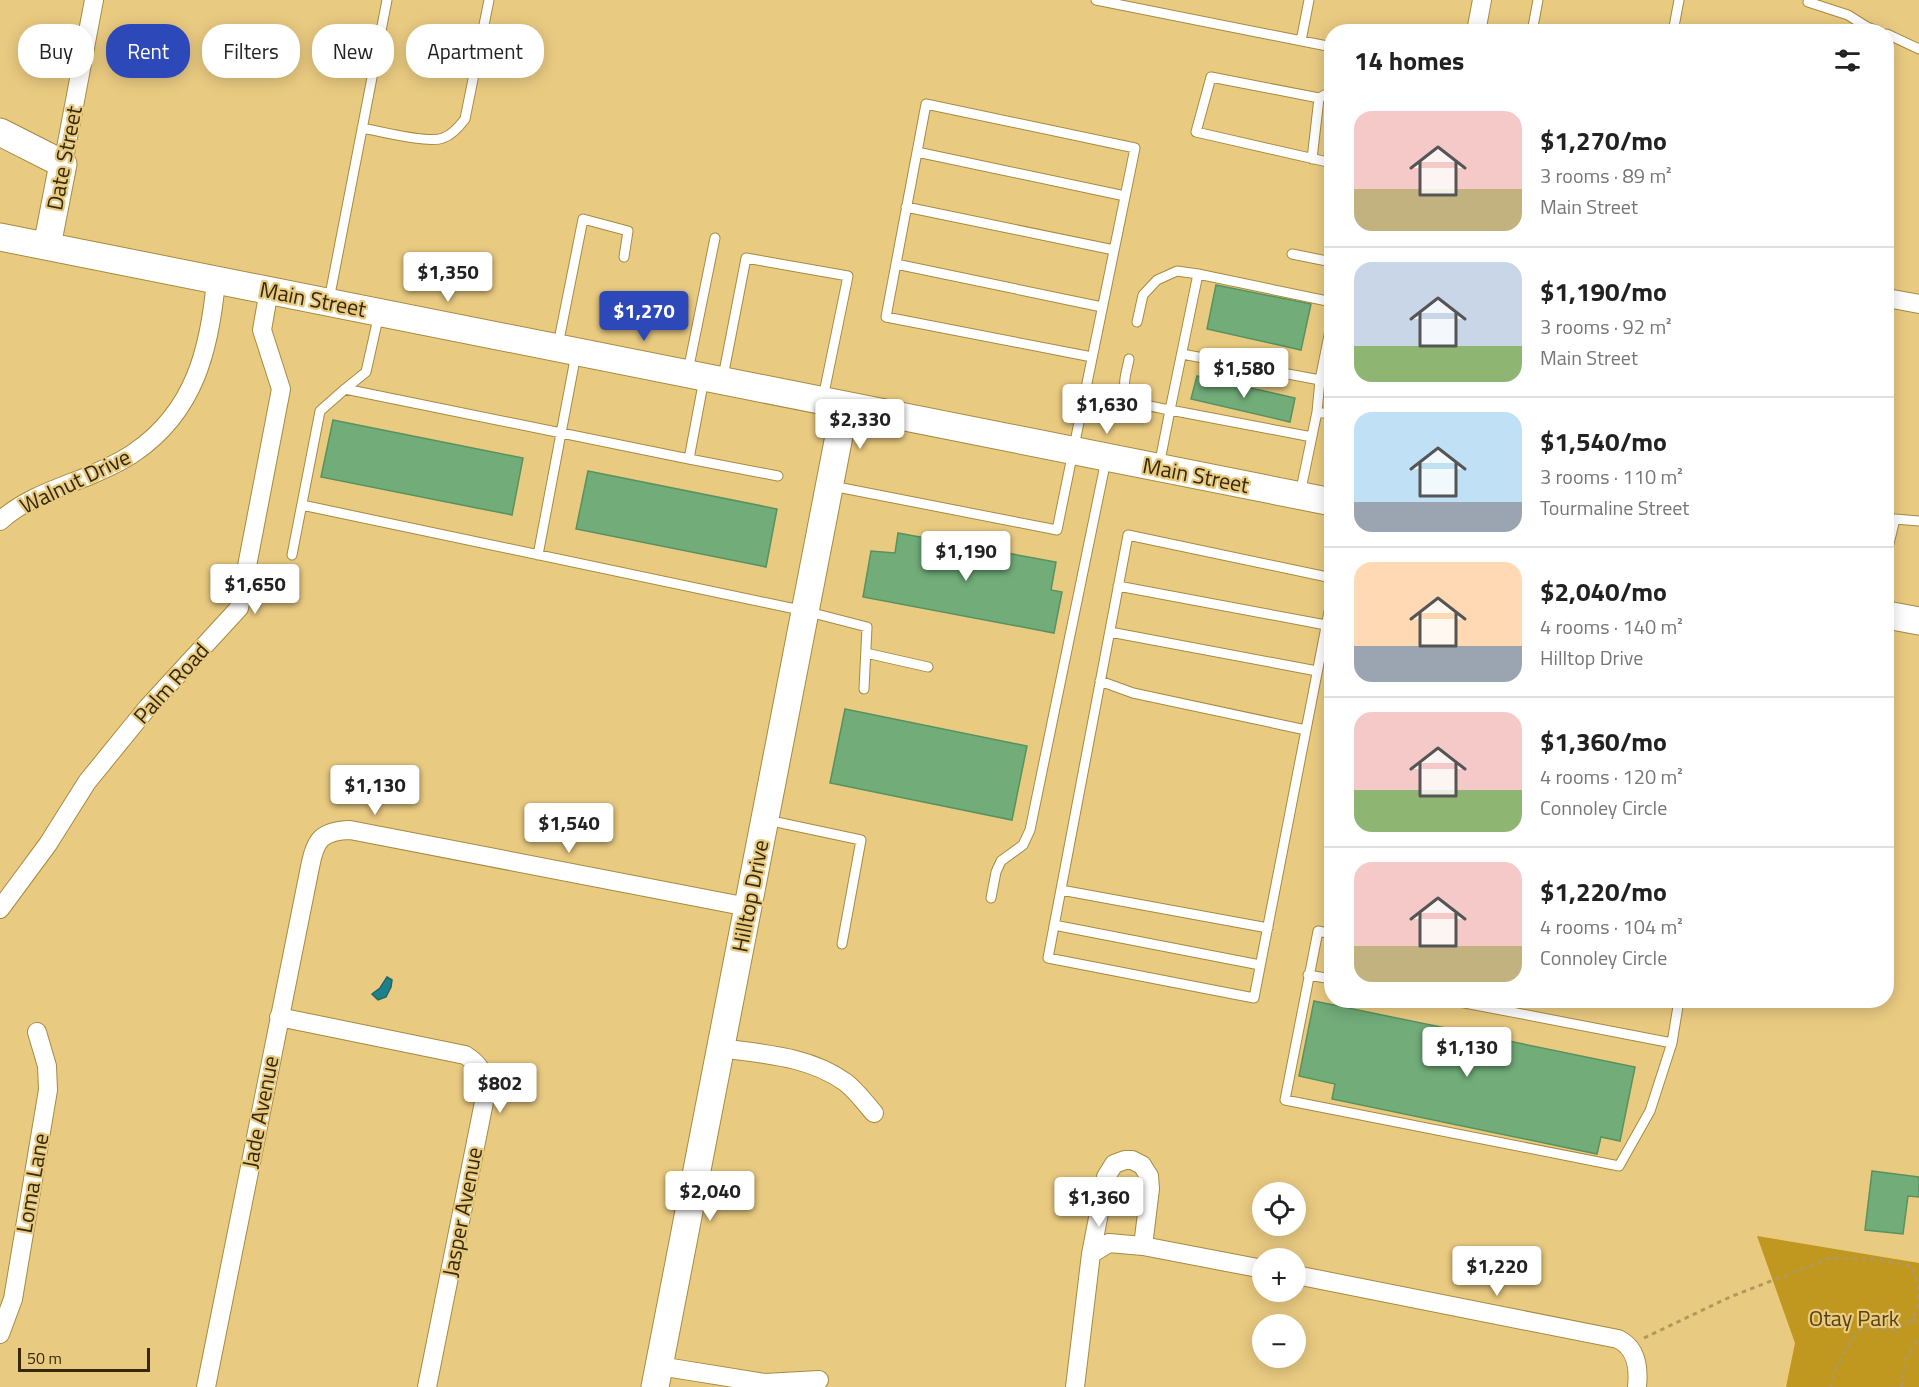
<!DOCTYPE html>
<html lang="en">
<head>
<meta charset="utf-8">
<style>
  :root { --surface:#fff; --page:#f2f2f2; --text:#222; --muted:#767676; --line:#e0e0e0; --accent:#2d49b9 }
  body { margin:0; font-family:"Titillium Web",sans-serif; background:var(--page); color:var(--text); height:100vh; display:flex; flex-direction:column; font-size:22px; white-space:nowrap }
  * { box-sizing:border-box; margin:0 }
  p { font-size:20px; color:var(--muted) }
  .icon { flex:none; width:33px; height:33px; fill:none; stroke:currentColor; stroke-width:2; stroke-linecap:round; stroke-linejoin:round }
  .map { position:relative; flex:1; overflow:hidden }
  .details { position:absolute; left:1324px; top:24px; width:570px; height:984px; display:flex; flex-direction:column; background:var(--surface); border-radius:24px; box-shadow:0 3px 15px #0003 }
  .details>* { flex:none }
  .hud { position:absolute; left:18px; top:24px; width:570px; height:54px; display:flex; gap:12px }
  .fabs { position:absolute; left:1252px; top:1182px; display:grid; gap:12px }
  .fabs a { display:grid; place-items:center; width:54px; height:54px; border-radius:50%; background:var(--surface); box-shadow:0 3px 15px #0003; font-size:30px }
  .scale { position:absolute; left:18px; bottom:15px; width:132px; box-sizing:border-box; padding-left:6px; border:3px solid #35290a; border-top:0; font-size:16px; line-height:21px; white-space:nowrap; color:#35290a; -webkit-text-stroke:4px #e9ca81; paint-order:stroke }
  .price { position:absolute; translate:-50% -51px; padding:0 14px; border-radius:6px; background:#fff; color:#222; font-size:20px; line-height:39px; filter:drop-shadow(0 2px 3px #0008) }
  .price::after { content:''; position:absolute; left:50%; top:36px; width:18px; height:14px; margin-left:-9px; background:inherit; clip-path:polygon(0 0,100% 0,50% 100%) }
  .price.active { background:var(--accent); color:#fff }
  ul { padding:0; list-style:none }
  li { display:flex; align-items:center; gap:18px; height:150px; padding:0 30px }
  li+li { border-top:2px solid var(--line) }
  li span { display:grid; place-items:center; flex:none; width:168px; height:120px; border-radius:18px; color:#555 }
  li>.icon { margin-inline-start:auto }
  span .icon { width:72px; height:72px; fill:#fffc; stroke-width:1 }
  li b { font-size:26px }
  h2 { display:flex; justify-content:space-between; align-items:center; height:72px; padding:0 30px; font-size:26px }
  .tag { padding:0 21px; border-radius:24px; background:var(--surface); box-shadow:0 3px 15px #0003; font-size:21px; line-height:54px }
  .tag.active { background:var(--accent); color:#fff }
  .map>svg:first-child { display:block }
</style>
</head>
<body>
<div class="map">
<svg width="1919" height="1387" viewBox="0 0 1919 1387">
  <rect width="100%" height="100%" fill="#e9ca81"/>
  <path fill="#c0971f" d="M 1757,1236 L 1919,1263 L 1919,1387 L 1786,1387 L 1795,1343 Z"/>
  <path fill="#1e808d" stroke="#256666" stroke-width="1.5" d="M 387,977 L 392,980 L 391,987 L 386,997 L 378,1000 L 372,994 L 380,988 Z"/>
  <path fill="#71ac79" stroke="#57925f" stroke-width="1.5" d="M 1216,285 L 1311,304 L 1301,350 L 1207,329 Z
    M 1197,376 L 1295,398 L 1290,422 L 1191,399 Z
    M 333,420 L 523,458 L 512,515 L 321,477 Z
    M 588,471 L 777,509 L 766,567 L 576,529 Z
    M 898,533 L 1056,562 L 1051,590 L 1062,592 L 1054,633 L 863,597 L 871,551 L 895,553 Z
    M 845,709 L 1027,746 L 1012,820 L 830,783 Z
    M 1314,1001 L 1635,1067 L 1620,1141 L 1601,1137 L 1597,1154 L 1332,1099 L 1335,1084 L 1299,1076 Z
    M 1872,1171 L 1919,1177 L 1919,1197 L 1908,1196 L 1903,1234 L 1865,1230 Z"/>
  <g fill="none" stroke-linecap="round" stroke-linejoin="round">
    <defs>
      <path id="lane" d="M 1096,0 L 1332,47
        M 1808,2 L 1848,15 L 1867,27 L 1880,32
        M 1532,32 L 1538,0
        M 1673,32 L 1679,0
        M 1887,34 L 1919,49
        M 1301,41 L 1309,0
        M 1332,91 L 1319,98 L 1211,77 L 1196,132 L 1332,163
        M 362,128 C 380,131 428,144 443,138 C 452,135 459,127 465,119 L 489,0
        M 917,152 L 1125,196
        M 1312,159 L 1319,98
        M 906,207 L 1114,250
        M 1292,254 L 1332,262
        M 896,264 L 1102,307
        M 329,300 L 387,0
        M 379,314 L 366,372 L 345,389 L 689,459
        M 1137,322 L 1143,295 L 1157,280 L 1177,271 L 1198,274
        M 558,345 L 583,219 L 628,231 L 624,257
        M 1182,354 L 1320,380 L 1317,412
        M 1129,359 C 1128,367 1123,379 1125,387 C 1128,405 1156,407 1170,410 L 1198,274 L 1332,302
        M 688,371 L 715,238
        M 723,377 L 746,258 L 848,276 L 823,398
        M 704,379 L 689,459 L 778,476
        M 1320,380 L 1330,330 L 1332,330
        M 1159,466 L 1170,410 L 1312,437
        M 832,486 L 1057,530 L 1135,148 L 926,104 L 886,317 L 1092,357
        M 1300,494 L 1317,412 L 1332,414
        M 302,505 L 805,611 L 867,627 L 864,689
        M 1887,552 L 1895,519 L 1919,521
        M 292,555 L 320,411 L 345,389
        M 538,555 L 576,354
        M 1332,578 L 1128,535 L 1048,958 L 1254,998 L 1332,596
        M 1118,586 L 1326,625
        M 1110,632 L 1317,671
        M 866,653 L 928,667
        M 1100,681 L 1133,693 L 1306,730
        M 767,820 L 861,840 L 842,944
        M 1061,890 L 1268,928
        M 991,898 L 996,872 L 1001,861 L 1023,845 L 1030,830 L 1106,460
        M 1054,925 L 1260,965
        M 1332,934 L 1318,931 L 1285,1100 L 1619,1166 L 1650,1111 L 1672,1043 L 1679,1000
        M 1308,975 L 1332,979
        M 1449,1000 L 1491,1008
        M 1493,1000 L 1491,1008 L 1672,1043"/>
      <path id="street" d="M 1476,32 L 1482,0
        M 63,164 L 94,0
        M 1887,298 L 1919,304
        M 0,521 C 24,499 56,489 86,477 C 102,470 120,463 135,452 C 195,411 210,348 216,280
        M 0,909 L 48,844 L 87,782 L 148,707 L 239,608 L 281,389 L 262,330 L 269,290
        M 279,1017 L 465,1055 C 478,1063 484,1072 487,1087 L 427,1387
        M 720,1048 C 763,1054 809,1056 845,1082 C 856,1090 865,1103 874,1113
        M 1091,1254 L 1106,1177 L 1114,1164 L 1125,1160 L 1132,1160 L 1142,1165 L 1149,1176 L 1150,1189 L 1143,1246
        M 1296,1275 L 1618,1339 C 1637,1348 1639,1368 1637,1387
        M 0,1334 L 13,1299 L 48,1090 L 47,1066 L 37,1032
        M 659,1366 L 765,1383 L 819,1380
        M 206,1387 L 310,867 C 315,840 321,831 350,830 L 748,907
        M 1075,1387 L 1091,1254 L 1109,1243 L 1143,1246 L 1263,1269"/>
      <path id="secondary" d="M 0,132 L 63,164 L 47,246
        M 0,237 L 1332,502
        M 1887,615 L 1919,621
        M 655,1387 L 845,405"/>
    </defs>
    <use href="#lane" stroke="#a78a41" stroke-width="11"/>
    <use href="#street" stroke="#a78a41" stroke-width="20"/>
    <use href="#secondary" stroke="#a78a41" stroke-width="29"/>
    <path stroke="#b1985c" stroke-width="3" stroke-dasharray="4.5 4.5" stroke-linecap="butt" d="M 1913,1319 L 1919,1323
      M 1644,1338 L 1730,1297 L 1830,1258 L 1873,1259 L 1912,1266 L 1919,1291 L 1917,1308 L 1913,1319 L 1896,1330 L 1862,1327 C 1848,1345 1836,1364 1830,1387
      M 1901,1387 L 1906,1360 L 1919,1337"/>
    <use href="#lane" stroke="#fff" stroke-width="9"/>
    <use href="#street" stroke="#fff" stroke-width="18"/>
    <use href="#secondary" stroke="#fff" stroke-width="27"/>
  </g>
  <g text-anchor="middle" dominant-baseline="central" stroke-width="4.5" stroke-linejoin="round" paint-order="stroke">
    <g font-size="22" fill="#35290a" stroke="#e9ca81">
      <text transform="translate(64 158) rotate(-79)">Date Street</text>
      <text transform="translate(313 299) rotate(11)">Main Street</text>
      <text transform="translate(1196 475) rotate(11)">Main Street</text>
      <text transform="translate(75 481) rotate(-26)">Walnut Drive</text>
      <text transform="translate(171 683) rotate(-48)">Palm Road</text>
      <text transform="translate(750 896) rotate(-79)">Hilltop Drive</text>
      <text transform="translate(260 1112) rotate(-79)">Jade Avenue</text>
      <text transform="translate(32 1183) rotate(-80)">Loma Lane</text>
      <text transform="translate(462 1212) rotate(-79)">Jasper Avenue</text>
    </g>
    <g font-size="22" fill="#554210" stroke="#e9ca81">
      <text x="1854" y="1318">Otay Park</text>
    </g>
  </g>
</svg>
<div class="fabs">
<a><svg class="icon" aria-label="locate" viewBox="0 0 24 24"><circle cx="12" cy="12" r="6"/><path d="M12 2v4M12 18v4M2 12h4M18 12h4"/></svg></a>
<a>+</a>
<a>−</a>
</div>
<div class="scale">50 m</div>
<b class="price" style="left:448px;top:303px">$1,350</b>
<b class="price active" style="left:644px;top:342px">$1,270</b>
<b class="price" style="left:1244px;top:399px">$1,580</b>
<b class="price" style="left:1107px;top:435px">$1,630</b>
<b class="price" style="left:860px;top:450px">$2,330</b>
<b class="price" style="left:966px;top:582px">$1,190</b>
<b class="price" style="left:255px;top:615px">$1,650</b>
<b class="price" style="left:375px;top:816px">$1,130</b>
<b class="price" style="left:569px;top:854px">$1,540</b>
<b class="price" style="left:1467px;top:1078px">$1,130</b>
<b class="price" style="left:500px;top:1114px">$802</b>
<b class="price" style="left:710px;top:1222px">$2,040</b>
<b class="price" style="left:1099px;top:1228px">$1,360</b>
<b class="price" style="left:1497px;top:1297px">$1,220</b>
<div class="hud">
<a class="tag">Buy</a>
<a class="tag active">Rent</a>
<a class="tag">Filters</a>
<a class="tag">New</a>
<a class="tag">Apartment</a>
</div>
<section class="details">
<h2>14 homes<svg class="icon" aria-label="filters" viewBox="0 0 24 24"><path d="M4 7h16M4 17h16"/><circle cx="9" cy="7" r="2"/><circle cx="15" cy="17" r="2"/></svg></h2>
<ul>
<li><span style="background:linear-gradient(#f6c9c9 65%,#c2b280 0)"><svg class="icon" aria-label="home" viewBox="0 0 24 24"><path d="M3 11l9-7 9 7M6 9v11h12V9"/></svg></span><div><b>$1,270/mo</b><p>3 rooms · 89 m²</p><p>Main Street</p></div></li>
<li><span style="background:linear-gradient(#c9d6e8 70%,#8fb573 0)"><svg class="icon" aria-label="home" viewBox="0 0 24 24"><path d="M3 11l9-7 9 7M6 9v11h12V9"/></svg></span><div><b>$1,190/mo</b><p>3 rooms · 92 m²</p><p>Main Street</p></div></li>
<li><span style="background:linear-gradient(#bfe0f5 75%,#9aa5b1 0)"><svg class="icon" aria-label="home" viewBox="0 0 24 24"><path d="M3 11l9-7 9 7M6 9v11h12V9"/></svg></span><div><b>$1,540/mo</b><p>3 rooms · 110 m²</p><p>Tourmaline Street</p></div></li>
<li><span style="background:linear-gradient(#ffd9b3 70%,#9aa5b1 0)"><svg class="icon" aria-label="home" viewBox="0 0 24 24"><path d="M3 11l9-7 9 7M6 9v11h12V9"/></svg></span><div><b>$2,040/mo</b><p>4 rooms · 140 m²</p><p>Hilltop Drive</p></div></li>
<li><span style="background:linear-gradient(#f6c9c9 65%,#8fb573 0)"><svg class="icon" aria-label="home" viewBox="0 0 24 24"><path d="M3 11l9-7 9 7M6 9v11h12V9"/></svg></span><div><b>$1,360/mo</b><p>4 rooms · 120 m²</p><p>Connoley Circle</p></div></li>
<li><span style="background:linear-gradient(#f6c9c9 70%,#c2b280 0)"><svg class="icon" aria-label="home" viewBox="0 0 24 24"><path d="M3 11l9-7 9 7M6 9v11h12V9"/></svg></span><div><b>$1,220/mo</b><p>4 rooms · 104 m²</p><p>Connoley Circle</p></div></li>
</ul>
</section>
</div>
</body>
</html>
